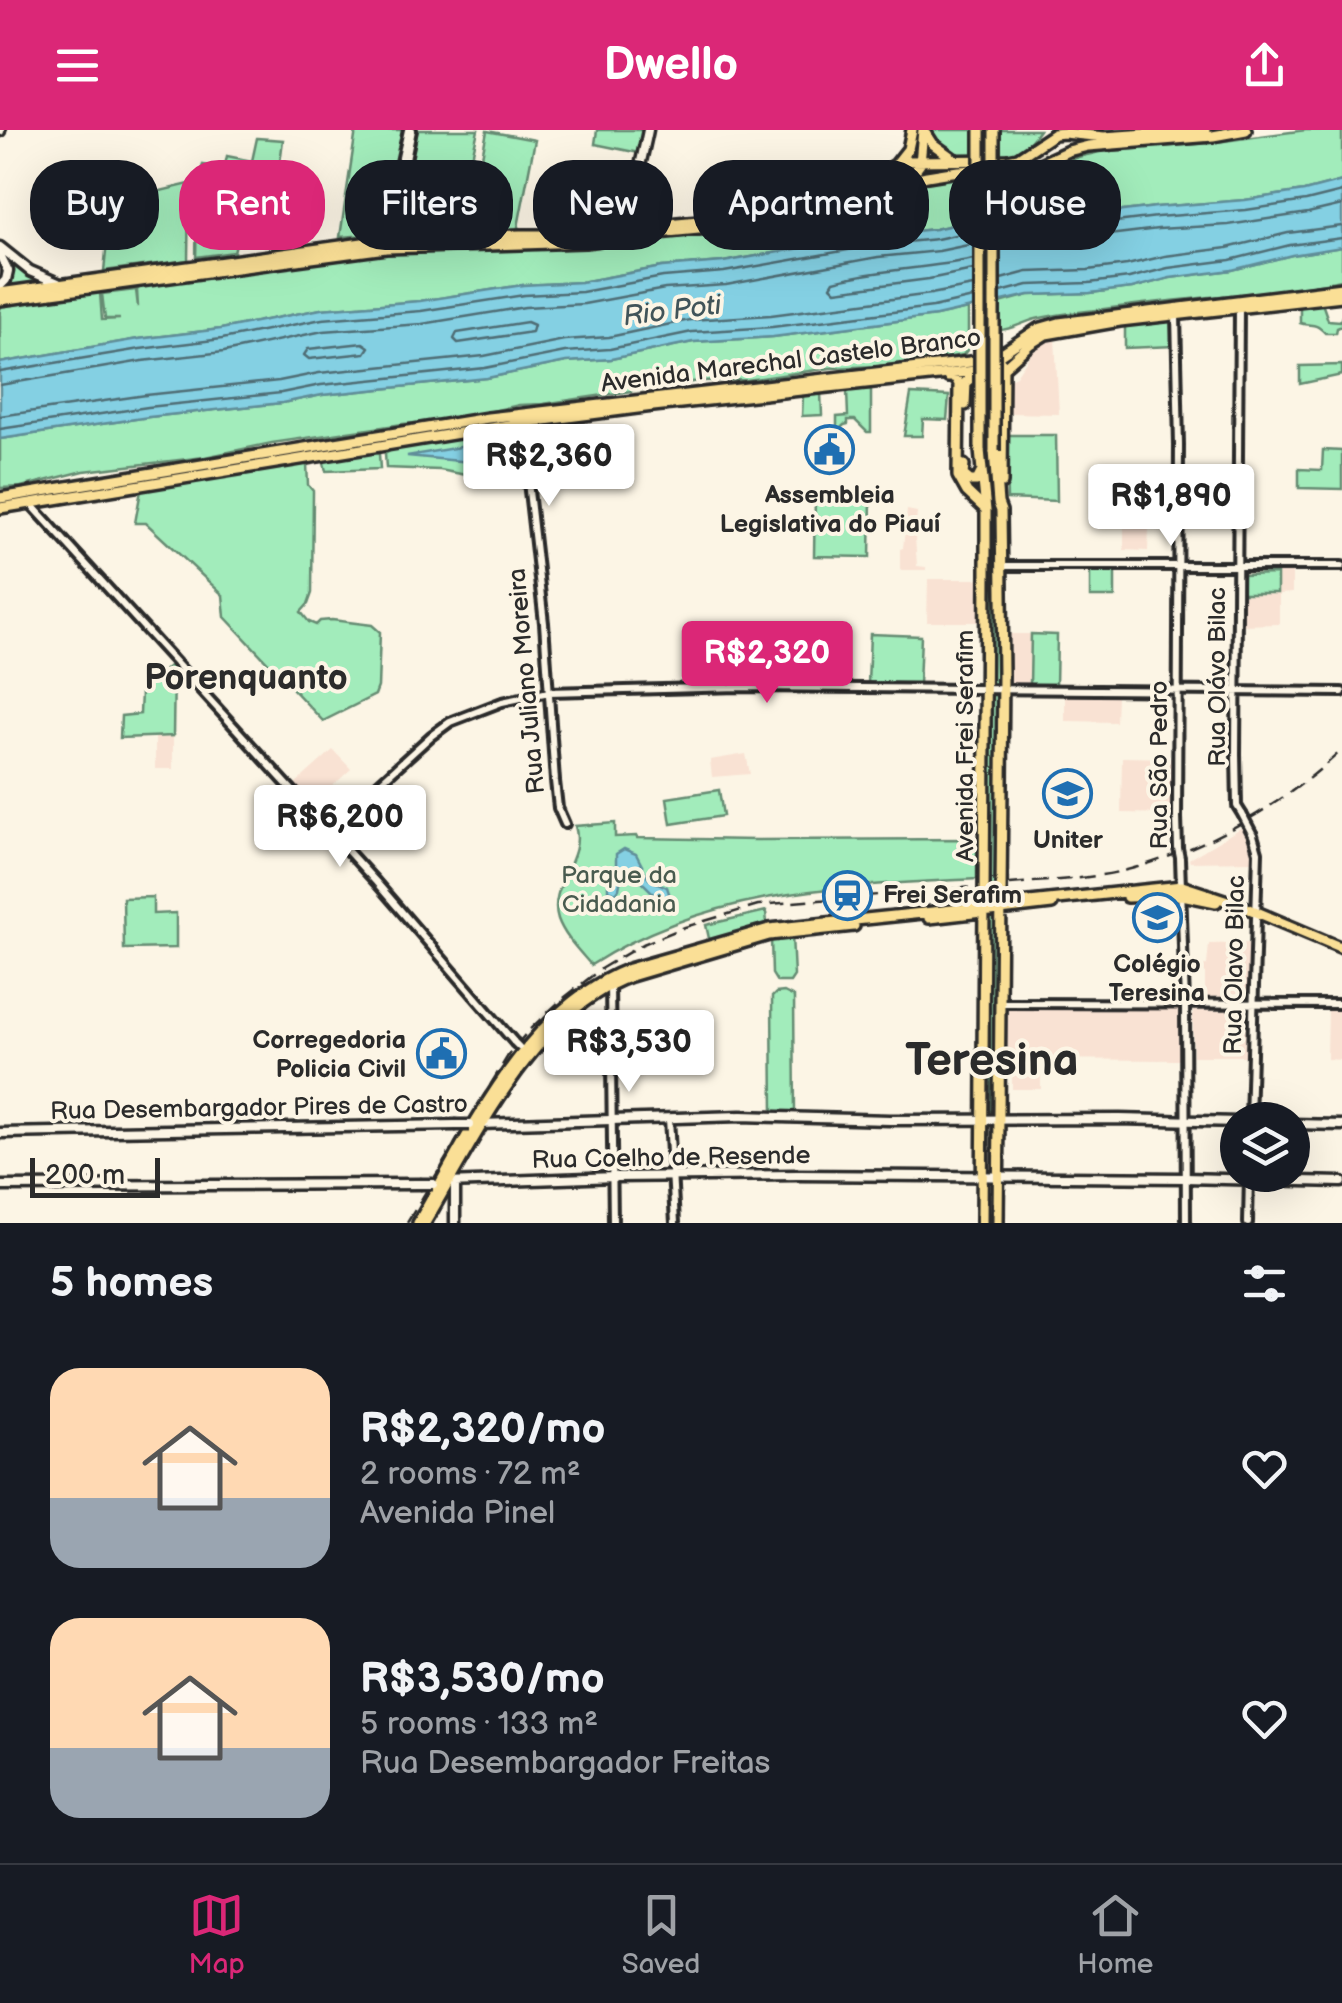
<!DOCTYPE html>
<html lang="en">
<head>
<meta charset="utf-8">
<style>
  :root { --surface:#171b24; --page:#20242c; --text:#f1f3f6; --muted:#9ea1a6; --line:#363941; --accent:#db2777 }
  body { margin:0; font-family:"Balsamiq Sans",sans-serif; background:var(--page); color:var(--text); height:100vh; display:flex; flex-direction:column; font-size:38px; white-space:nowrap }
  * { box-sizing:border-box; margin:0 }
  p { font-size:32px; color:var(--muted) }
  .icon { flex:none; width:55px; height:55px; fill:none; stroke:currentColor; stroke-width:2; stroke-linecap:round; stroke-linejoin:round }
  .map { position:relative; height:1093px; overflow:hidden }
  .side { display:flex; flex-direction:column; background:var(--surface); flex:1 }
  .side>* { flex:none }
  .top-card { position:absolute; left:30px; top:30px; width:1282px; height:90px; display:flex; gap:20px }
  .controls { position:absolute; left:1220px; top:972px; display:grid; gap:20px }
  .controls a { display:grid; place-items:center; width:90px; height:90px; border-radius:50%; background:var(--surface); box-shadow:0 10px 40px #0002; font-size:50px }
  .scale { position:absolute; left:30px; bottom:25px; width:130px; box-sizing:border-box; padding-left:10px; border:5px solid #2b2b2b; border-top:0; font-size:28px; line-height:35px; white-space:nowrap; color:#2b2b2b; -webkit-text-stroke:8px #fcf5e5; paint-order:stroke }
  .price { position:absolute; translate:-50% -85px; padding:0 22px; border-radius:10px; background:#fff; color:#222; font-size:32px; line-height:65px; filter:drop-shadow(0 2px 5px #0008) }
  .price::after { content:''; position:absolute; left:50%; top:60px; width:30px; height:22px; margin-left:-15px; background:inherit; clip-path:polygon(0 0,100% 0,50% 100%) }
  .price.selected { background:var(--accent); color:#fff }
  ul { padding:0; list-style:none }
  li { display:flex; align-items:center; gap:30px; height:250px; padding:0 50px }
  li span { display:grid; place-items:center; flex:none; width:280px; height:200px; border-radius:30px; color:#555 }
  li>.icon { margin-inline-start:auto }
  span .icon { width:120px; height:120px; fill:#fffc; stroke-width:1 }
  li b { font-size:42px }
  h2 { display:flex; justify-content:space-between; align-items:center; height:120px; padding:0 50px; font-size:42px }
  .tag { padding:0 35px; border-radius:40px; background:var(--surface); box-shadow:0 10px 40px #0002; font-size:35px; line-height:90px }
  .tag.selected { background:var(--accent); color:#fff }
  header { display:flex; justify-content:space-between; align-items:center; height:130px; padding:0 50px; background:var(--accent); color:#fff; font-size:45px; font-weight:600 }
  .dock { display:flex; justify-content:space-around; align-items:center; height:140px; border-top:2px solid var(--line); background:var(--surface); font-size:28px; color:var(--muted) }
  .dock a { display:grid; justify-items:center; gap:5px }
  .dock .selected { color:var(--accent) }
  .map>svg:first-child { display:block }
</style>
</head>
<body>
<header><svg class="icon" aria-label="menu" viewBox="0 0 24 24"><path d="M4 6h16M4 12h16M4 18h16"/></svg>Dwello<svg class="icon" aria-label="share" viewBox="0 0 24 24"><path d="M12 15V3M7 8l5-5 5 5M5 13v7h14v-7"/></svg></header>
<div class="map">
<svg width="1342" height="1093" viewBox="0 0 1342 1093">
  <rect width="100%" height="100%" fill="#fcf5e5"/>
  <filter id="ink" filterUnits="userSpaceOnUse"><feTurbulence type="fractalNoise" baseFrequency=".01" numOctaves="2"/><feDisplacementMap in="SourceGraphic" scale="20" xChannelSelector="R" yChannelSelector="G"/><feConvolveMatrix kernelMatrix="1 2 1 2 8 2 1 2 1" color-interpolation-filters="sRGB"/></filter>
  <g filter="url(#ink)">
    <path fill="#f9e2d3" d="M 288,45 L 320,49 L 312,114 L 280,111 Z
      M 1055,208 L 1059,284 L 1007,283 L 1007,250 L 1016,246 L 1036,216 L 1046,210 Z
      M 907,380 L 917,382 L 915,407 L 917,436 L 926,437 L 926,440 L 900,440 L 900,419 L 903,418 Z
      M 1124,398 L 1149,398 L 1148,421 L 1124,420 Z
      M 1241,440 L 1292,440 L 1292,463 L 1279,464 L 1279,494 L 1240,495 Z
      M 928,449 L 979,449 L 979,492 L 927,492 Z
      M 1008,504 L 1031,504 L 1030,556 L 1008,555 Z
      M 1065,565 L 1117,565 L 1116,592 L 1065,591 Z
      M 173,606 L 173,639 L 155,639 L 155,607 Z
      M 333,620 L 351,639 L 312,675 L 294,655 Z
      M 746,624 L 750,644 L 712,647 L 710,630 Z
      M 1122,627 L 1174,628 L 1175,684 L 1121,683 Z
      M 1244,696 L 1254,713 L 1254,731 L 1190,732 L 1189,729 Z
      M 1251,813 L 1249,866 L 1205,867 L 1205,843 L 1192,843 L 1192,837 L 1207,835 L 1209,814 Z
      M 1005,877 L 1182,878 L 1181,930 L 1005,929 Z
      M 1328,878 L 1342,878 L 1342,930 L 1327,929 Z
      M 1245,880 L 1246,926 L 1193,926 L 1193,881 Z
      M 1012,935 L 1041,936 L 1041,959 L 1012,959 Z"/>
    <path fill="#a2ecbb" stroke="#668c73" stroke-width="2.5" d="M 356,0 L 406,0 L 383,104 L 340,107 Z
      M 418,0 L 478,0 L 464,63 L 445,63 L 442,76 L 402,72 Z
      M 597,0 L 644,0 L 639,23 L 595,14 Z
      M 929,0 L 975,0 L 974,27 C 953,26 940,19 929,0 Z
      M 999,0 L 1039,0 C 1029,15 1018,25 999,24 Z
      M 1306,0 L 1342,0 L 1342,51 L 1304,61 L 1245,70 L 1156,77 L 1032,92 L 1000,91 L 999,45 C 1028,57 1049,37 1075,28 C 1083,25 1091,25 1098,22 L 1209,13 Z
      M 487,1 L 535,10 L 517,102 L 467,103 Z
      M 257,8 L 283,10 L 272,95 L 243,91 L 242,87 L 234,122 L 196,127 C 197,109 193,91 210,80 L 212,69 L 196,56 L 203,35 L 222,38 L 220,54 L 250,56 L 249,54 L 222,49 L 227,26 L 252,31 Z
      M 966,47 L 972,49 L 970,91 L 935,99 L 875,105 L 723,132 L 662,137 L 581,152 L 523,155 L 420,171 L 321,179 L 221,199 L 138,209 L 0,233 L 0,175 L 97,161 L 100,163 L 102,190 L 120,189 L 105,189 L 102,164 L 136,160 L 138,177 L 137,160 L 140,157 L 365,124 L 416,120 L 492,120 L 647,113 L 657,109 L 760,97 L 932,50 Z
      M 189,54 L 188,130 L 104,141 L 111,73 Z
      M 1342,117 L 1342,150 C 1264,165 1183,167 1104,179 C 1081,182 1058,184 1036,189 C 1023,192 1012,200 999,200 L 1000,173 L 1029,165 L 1090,163 L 1132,158 L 1170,148 L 1232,140 L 1292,125 Z
      M 14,131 L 45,152 L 6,157 L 12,147 L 10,133 Z
      M 1322,173 L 1328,190 L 1340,191 L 1342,186 L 1342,196 L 1337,198 L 1336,203 L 1325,203 C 1314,191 1312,197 1300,193 L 1300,176 Z
      M 968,179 L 968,219 L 963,225 L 927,231 L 879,236 L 830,238 L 747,250 L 699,251 L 543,274 L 519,275 L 452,290 L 403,294 L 272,313 L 205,327 L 84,341 L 21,357 L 0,358 L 0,309 L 149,287 L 282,273 L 322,265 L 487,248 L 566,232 L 611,229 L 693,212 L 773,207 L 936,186 Z
      M 1174,189 L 1175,216 L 1125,218 L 1125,196 Z
      M 1342,235 L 1342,245 L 1300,254 L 1300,236 Z
      M 871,259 L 871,302 L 867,302 L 855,290 L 848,290 L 848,294 L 844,295 L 837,302 L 837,287 L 848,286 L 847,261 Z
      M 821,263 L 822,285 L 802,286 L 803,266 Z
      M 911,264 L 949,266 L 947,290 L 923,289 L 922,306 L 904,306 Z
      M 984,299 L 997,389 L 998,557 L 991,556 L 991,373 L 985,332 Z
      M 500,300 L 505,333 L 512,333 L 511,337 L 500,346 L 487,349 L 440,340 L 386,338 L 385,324 L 396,317 Z
      M 1005,305 L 1056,305 L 1057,371 L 1007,369 Z
      M 1323,320 L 1342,321 L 1342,359 L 1299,358 L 1299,339 L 1322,340 Z
      M 376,322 L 379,324 L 380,339 L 326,341 L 323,329 Z
      M 307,334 L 308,355 L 313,361 L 312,463 L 308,474 L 301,482 L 309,492 L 316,495 L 320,491 L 332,490 L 372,495 L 380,502 L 378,557 L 375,565 L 323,591 L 225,487 L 223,465 L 146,393 L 135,393 L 141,360 Z
      M 815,363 L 871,368 L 870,427 L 814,426 Z
      M 1115,441 L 1115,467 L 1090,467 L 1090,442 Z
      M 1277,444 L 1277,463 L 1242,463 L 1242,445 Z
      M 870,504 L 921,506 L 919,555 L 868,554 Z
      M 1031,504 L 1057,505 L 1056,556 L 1030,556 Z
      M 171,534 L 174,539 L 173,606 L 120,608 L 121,586 L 140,584 L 141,562 Z
      M 990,564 L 997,564 L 996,773 L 988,774 Z
      M 719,660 L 723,686 L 671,694 L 667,668 Z
      M 615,693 L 615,707 L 636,706 L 637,708 L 756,710 L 977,709 L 977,749 C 841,756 709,759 591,835 C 579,821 564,806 558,789 C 547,756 586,729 575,696 Z
      M 153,767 L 153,784 L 176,783 L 176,818 L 124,819 L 123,768 Z
      M 766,781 L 767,795 L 710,813 L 706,795 Z
      M 988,786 L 996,786 L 995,981 L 987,981 Z
      M 792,805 L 794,846 L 790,852 L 777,852 L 772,844 L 771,807 Z
      M 784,862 L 794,867 L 795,985 L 773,985 L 772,867 L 776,863 Z
      M 638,893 L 679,893 L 679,920 L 638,920 Z"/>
    <path fill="#84d0e3" stroke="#608e99" stroke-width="2.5" d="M 1342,51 L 1342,117 L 1292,125 L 1232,140 L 1170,148 L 1132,158 L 1090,163 L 1029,165 L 936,186 L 773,207 L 693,212 L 611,229 L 566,232 L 487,248 L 322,265 L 282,273 L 149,287 L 0,309 L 0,233 L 5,232 L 138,209 L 221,199 L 321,179 L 420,171 L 523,155 L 581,152 L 662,137 L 723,132 L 875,105 L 935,99 L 970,91 L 1032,92 L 1156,77 L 1245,70 L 1304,61 Z
      M 478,314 L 490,316 L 491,324 L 488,331 L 481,333 L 407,326 Z
      M 624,719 L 636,724 L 649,749 L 667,757 L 669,763 L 667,769 L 660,770 L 640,750 L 630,746 L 626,740 L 622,742 L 619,759 L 616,763 L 608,760 L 608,755 L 616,741 L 616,724 Z"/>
    <path fill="#fcf5e5" d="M 974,86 L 996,86 L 996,179 L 974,183 Z"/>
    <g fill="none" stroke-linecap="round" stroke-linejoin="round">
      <path stroke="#4f6d75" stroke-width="2.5" d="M 1001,101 L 1033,102 L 1157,87 L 1246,80 L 1306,71 L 1342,62
        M 1001,114 L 1034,114 L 1158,99 L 1228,95 L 1308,83 L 1342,75
        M 973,129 C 927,139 880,139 834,151 L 831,156 L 836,161 L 929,149 L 973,140
        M 1001,149 L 1027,142 L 1088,140 L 1127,135 L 1165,126 L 1227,118 L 1288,103 L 1342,96
        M 1001,162 L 1028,155 L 1089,153 L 1129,148 L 1168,138 L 1230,130 L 1290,115 L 1342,108
        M 527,192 L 534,195 L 532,202 L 458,213 L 454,209 L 457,203 Z
        M 363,213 L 369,217 L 365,223 L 309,229 L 304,225 L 308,219 Z
        M 0,242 L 140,219 L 222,209 L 322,189 L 421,181 L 524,165 L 582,162 L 663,147 L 724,142 L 876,115 L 937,109 L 973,101
        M 0,255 L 142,231 L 224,222 L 323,201 L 422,194 L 525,177 L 584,174 L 665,159 L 726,155 L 878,127 L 939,121 L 973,114
        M 0,286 L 146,265 L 279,251 L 319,243 L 484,226 L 564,210 L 609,207 L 690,190 L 771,185 L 931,164 L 973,156
        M 0,299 L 148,277 L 281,263 L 321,255 L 485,238 L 565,222 L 610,219 L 692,202 L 772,197 L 933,177 L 973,168"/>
      <defs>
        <path id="tertiary" d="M 384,110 L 408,0
          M 390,110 L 412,0
          M 1239,178 L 1236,624 L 1237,676 L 1242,684
          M 1176,185 L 1179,315 L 1177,688 L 1178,718
          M 521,290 L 544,493 L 555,651 L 558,678 L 565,694
          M 30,373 L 376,752 L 514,912
          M 1001,436 L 1342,436
          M 328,700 L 431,606 L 450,592 L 502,572 L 549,562 L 739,557 L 1342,562
          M 1180,728 L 1185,874 L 1186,1093
          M 610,854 L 613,1093
          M 1000,873 L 1342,874
          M 669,988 L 675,1093
          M 1250,990 L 1258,722 L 1253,705
          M 1248,1093 L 1249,1045"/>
        <path id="secondary" d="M 0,1 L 0,0
          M 640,69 L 639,81 L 643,94
          M 635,96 C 629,70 643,27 648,0
          M 0,117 L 30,141 L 58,153
          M 0,125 L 8,141 L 6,150 L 0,156
          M 480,994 L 741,986 L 890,990 L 1120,989 L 1238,992
          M 1292,994 L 1342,995
          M 0,1003 L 455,995
          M 447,1053 L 616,1047 L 798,1045 L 1185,1048 L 1342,1052
          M 455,1053 L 455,1093
          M 0,1056 L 420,1054"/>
        <path id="primary" d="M 924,0 L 933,14 L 955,30
          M 897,33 L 908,19 L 912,0
          M 909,49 L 920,34 L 923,0
          M 646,96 L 762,85 L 791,79 L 866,53 L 895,35 L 909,31 L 1008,30 L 1018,28 L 1054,4 L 1064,3 L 1104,7 L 1205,0
          M 647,104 L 740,95 L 788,87 L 827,76 L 871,59 L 927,46 L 958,41 L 1033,37 L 1068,21 L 1088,16 L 1213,6 L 1246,0
          M 0,163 L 384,110 L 520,105 L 573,105 L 634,98
          M 0,170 L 386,118 L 585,112 L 636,106
          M 996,227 L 1003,234 L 1002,353
          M 948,247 L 955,247 L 959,254 L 958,346 L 967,362 L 984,378
          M 965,275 L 966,252 L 979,241
          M 980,320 L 986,381 L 986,444 L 982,1093
          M 994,321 L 998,373 L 1001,381 L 1003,545 L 998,1093
          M 964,335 L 963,345 L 970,351 L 977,351 L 981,343
          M 0,368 L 488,288 L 970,232 L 996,227 L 1038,199 L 1059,193 L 1342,158
          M 0,378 L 521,293 L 653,276 L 1003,238 L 1030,214 L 1046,204 L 1120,191 L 1342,166
          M 1127,767 L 1182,765 L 1216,772
          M 929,788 L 1052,774
          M 418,1093 C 470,1003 525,879 629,839 L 769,799 L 1182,756 L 1240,775 L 1342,818
          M 425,1093 C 475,1009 534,881 631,846 L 769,805 L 854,796"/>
      </defs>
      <use href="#tertiary" stroke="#2b2b2b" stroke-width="14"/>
      <use href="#secondary" stroke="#2b2b2b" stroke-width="15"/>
      <use href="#primary" stroke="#2b2b2b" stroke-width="16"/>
      <use href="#tertiary" stroke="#fcf5e5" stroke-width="6"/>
      <use href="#secondary" stroke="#fcf5e5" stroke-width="8"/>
      <use href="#primary" stroke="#fadf96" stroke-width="9"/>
      <path stroke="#2b2b2b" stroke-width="2.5" stroke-dasharray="15 8" stroke-linecap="butt" d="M 1010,754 C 1054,750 1100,749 1141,736 C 1216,713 1285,673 1342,620
        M 407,1093 L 509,924 L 529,900 L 560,871 L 602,838 L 643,814 L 685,797 L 758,775 L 975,757"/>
      <defs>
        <path id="tertiary-bridge" d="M 1242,684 L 1253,705
          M 1178,718 L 1180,728
          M 514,912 L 519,917"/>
        <path id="secondary-bridge" d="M 455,995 L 470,995
          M 420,1054 L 433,1054"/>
        <path id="primary-bridge" d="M 980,0 L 980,320
          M 994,321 L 994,0"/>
      </defs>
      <use href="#tertiary-bridge" stroke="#2b2b2b" stroke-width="14" stroke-linecap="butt"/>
      <use href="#secondary-bridge" stroke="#2b2b2b" stroke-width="15" stroke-linecap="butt"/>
      <use href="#primary-bridge" stroke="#2b2b2b" stroke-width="16" stroke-linecap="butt"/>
      <use href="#tertiary-bridge" stroke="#fcf5e5" stroke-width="6"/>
      <use href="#secondary-bridge" stroke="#fcf5e5" stroke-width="8"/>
      <use href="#primary-bridge" stroke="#fadf96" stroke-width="9"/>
    </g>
  </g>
  <defs>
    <symbol id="civic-ring" viewBox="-11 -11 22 22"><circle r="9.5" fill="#fcf5e5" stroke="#1f6fb2" stroke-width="1.5"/><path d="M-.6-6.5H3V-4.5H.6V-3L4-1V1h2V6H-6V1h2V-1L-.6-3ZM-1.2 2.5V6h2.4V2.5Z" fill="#1f6fb2"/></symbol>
    <symbol id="university-ring" viewBox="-11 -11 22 22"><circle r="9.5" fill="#fcf5e5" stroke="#1f6fb2" stroke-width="1.5"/><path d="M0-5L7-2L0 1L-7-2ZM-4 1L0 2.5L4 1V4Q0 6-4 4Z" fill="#1f6fb2"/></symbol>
    <symbol id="station-ring" viewBox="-11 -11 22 22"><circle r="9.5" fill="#fcf5e5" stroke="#1f6fb2" stroke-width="1.5"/><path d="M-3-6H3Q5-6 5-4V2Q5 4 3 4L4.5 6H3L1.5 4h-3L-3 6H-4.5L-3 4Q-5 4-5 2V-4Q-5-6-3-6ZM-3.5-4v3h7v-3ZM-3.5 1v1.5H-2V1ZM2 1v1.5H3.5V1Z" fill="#1f6fb2"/></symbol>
  </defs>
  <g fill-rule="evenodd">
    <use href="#civic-ring" x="802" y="292" width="55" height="55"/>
    <use href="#university-ring" x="1040" y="636" width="55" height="55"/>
    <use href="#station-ring" x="820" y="738" width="55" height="55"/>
    <use href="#university-ring" x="1130" y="760" width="55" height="55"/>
    <use href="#civic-ring" x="414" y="896" width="55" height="55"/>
  </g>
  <g text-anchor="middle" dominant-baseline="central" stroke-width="8" stroke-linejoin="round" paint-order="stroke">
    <g font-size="25" fill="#2b2b2b" stroke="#fcf5e5">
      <text transform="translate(791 231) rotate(-7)">Avenida Marechal Castelo Branco</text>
      <text transform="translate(1217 547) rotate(-90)">Rua Olávo Bilac</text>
      <text transform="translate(527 551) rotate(-95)">Rua Juliano Moreira</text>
      <text transform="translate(965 616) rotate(-90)">Avenida Frei Serafim</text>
      <text transform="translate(1159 635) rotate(-90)">Rua São Pedro</text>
      <text transform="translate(1235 835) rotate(-89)">Rua Olavo Bilac</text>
      <text transform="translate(259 978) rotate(-1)">Rua Desembargador Pires de Castro</text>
      <text transform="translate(671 1028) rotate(-1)">Rua Coelho de Resende</text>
    </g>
    <g font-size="25" font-weight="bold" fill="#2b2b2b" stroke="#fcf5e5">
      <text x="830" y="365">Assembleia<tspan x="830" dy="29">Legislativa do Piauí</tspan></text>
      <text x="1068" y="710">Uniter</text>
      <text x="883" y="765" text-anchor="start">Frei Serafim</text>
      <text x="1157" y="834">Colégio<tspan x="1157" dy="29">Teresina</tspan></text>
      <text x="406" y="910" text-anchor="end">Corregedoria<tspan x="406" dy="29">Policia Civil</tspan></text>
    </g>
    <g font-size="25" fill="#495b4f" stroke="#fcf5e5">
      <text x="619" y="745">Parque da<tspan x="619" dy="29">Cidadania</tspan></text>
    </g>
    <g font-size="28" font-style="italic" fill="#415459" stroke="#fcf5e5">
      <text transform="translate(672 181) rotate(-7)">Rio Poti</text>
    </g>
    <g font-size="35" font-weight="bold" fill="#2b2b2b" stroke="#fcf5e5">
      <text x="246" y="548">Porenquanto</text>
    </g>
    <g font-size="45" font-weight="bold" fill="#2b2b2b" stroke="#fcf5e5">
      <text x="992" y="931">Teresina</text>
    </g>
  </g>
</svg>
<div class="controls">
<a><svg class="icon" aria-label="layers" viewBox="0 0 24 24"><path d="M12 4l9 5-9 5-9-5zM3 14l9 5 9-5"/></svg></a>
</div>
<div class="scale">200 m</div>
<b class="price" style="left:549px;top:379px">R$2,360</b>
<b class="price" style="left:1171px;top:419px">R$1,890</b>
<b class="price selected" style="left:767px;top:576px">R$2,320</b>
<b class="price" style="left:340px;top:740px">R$6,200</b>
<b class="price" style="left:629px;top:965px">R$3,530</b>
<div class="top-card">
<a class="tag">Buy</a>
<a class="tag selected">Rent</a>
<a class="tag">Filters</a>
<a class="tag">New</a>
<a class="tag">Apartment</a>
<a class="tag">House</a>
</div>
</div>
<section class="side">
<h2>5 homes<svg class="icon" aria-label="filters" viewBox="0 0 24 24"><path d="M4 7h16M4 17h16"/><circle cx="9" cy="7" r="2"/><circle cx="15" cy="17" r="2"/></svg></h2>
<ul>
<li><span style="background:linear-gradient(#ffd9b3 65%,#9aa5b1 0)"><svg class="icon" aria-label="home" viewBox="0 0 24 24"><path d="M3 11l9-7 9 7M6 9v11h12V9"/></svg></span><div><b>R$2,320/mo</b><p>2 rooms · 72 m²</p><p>Avenida Pinel</p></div><svg class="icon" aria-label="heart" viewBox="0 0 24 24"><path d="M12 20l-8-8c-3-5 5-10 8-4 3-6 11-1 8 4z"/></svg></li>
<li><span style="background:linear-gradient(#ffd9b3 65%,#9aa5b1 0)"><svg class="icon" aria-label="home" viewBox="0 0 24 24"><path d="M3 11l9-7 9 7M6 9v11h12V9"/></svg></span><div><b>R$3,530/mo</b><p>5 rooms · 133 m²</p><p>Rua Desembargador Freitas</p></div><svg class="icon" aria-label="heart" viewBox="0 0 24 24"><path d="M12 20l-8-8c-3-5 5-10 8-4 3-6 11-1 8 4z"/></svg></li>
</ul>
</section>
<nav class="dock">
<a class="selected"><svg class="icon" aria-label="map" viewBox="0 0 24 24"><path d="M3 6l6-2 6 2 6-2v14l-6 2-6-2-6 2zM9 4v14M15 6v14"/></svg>Map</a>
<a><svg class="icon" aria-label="saved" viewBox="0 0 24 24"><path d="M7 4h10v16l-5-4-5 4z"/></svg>Saved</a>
<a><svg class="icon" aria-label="home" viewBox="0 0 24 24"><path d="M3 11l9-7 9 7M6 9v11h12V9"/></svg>Home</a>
</nav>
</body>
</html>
